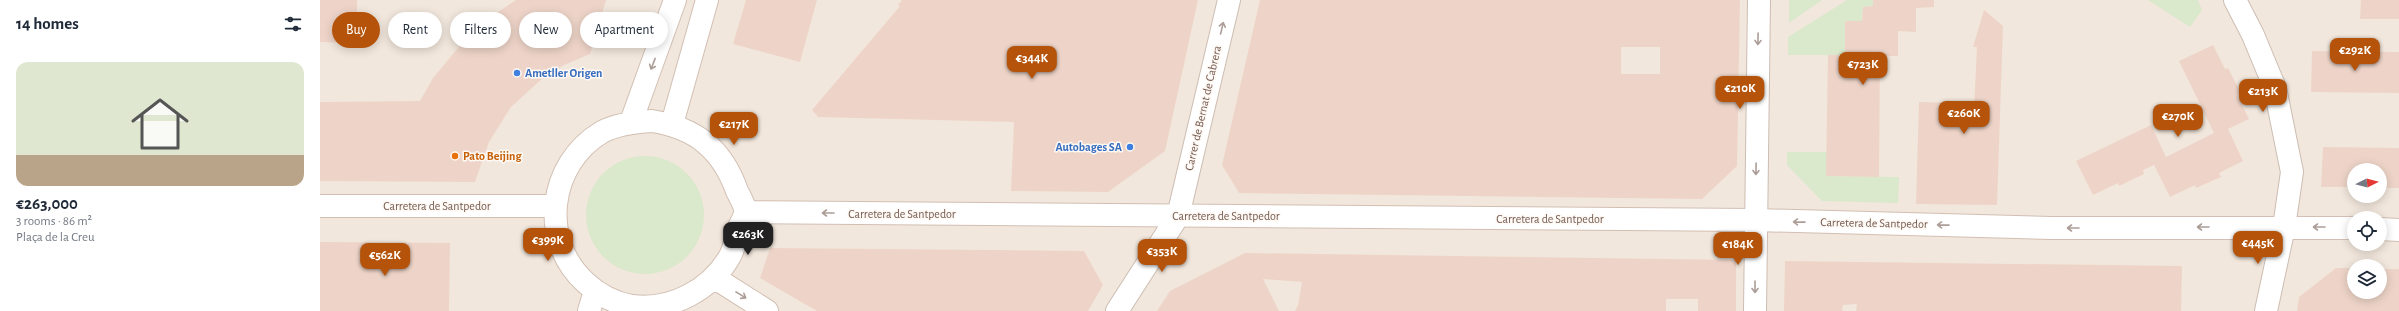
<!DOCTYPE html>
<html lang="en">
<head>
<meta charset="utf-8">
<style>
  :root { --surface:#fff; --page:#f6f6f7; --text:#1f2937; --muted:#747a83; --line:#e0e1e3; --accent:#b45309 }
  body { margin:0; font-family:"Alegreya Sans",sans-serif; background:var(--page); color:var(--text); height:100vh; display:flex; flex-direction:column; font-size:15px; white-space:nowrap }
  * { box-sizing:border-box; margin:0 }
  p { font-size:13px; color:var(--muted) }
  .icon { flex:none; width:22px; height:22px; fill:none; stroke:currentColor; stroke-width:2; stroke-linecap:round; stroke-linejoin:round }
  .map { position:relative; flex:1; overflow:hidden }
  .panel { display:flex; flex-direction:column; background:var(--surface); width:320px }
  .panel>* { flex:none }
  .top-card { position:absolute; left:12px; top:12px; width:380px; height:36px; display:flex; gap:8px }
  .needle { width:26px; rotate:84deg }
  .controls { position:absolute; left:2027px; top:163px; display:grid; gap:8px }
  .controls a { display:grid; place-items:center; width:40px; height:40px; border-radius:50%; background:var(--surface); box-shadow:0 2px 10px #0003; font-size:20px }
  .price { position:absolute; translate:-50% -34px; padding:0 9px; border-radius:8px; background:var(--accent); color:#fff; font-size:13px; line-height:26px; filter:drop-shadow(0 1px 2px #0008) }
  .price::after { content:''; position:absolute; left:50%; top:24px; width:12px; height:9px; margin-left:-6px; background:inherit; clip-path:polygon(0 0,100% 0,50% 100%) }
  .price.active { background:#222; color:#fff }
  ul { padding:0; list-style:none }
  li { display:grid; align-content:center; gap:8px; height:212px; padding:0 16px }
  li+li { border-top:1px solid var(--line) }
  li span { display:grid; place-items:center; height:124px; border-radius:12px; color:#555 }
  li>.icon { margin-inline-start:auto }
  span .icon { width:72px; height:72px; fill:#fffc; stroke-width:1 }
  li b { font-size:17px }
  h2 { display:flex; justify-content:space-between; align-items:center; height:48px; padding:0 16px; font-size:17px }
  .chip { padding:0 14px; border-radius:18px; background:var(--surface); box-shadow:0 2px 10px #0003; font-size:14px; line-height:36px }
  .chip.active { background:var(--accent); color:#fff }
  main { display:flex; flex:1; min-height:0 }
  .map>svg:first-child { display:block }
</style>
</head>
<body>
<main>
<section class="panel">
<h2>14 homes<svg class="icon" aria-label="filters" viewBox="0 0 24 24"><path d="M4 7h16M4 17h16"/><circle cx="9" cy="7" r="2"/><circle cx="15" cy="17" r="2"/></svg></h2>
<ul>
<li><span style="background:linear-gradient(#dfe7d0 75%,#b9a48a 0)"><svg class="icon" aria-label="home" viewBox="0 0 24 24"><path d="M3 11l9-7 9 7M6 9v11h12V9"/></svg></span><div><b>€263,000</b><p>3 rooms · 86 m²</p><p>Plaça de la Creu</p></div></li>
</ul>
</section>
<div class="map">
<svg width="2079" height="311" viewBox="0 0 2079 311">
  <rect width="100%" height="100%" fill="#fbf5ed"/>
  <path fill="#f2e7dc" fill-rule="evenodd" d="M 0,0 L 2079,0 L 2079,311 L 0,311 ZM 2034,170 L 2060,170 L 2060,196 L 2034,196 ZM 2034,218 L 2060,218 L 2060,244 L 2034,244 ZM 2034,266 L 2060,266 L 2060,292 L 2034,292 Z"/>
  <path fill="#dae8cc" d="M 1469,0 L 1502,0 L 1469,23 Z
    M 1527,0 L 1553,0 L 1553,6 L 1543,7 L 1542,21 L 1525,21 L 1525,55 L 1468,55 L 1468,37 Z
    M 1828,0 L 1878,0 L 1882,10 L 1870,27 Z
    M 1467,152 L 1507,152 L 1507,176 L 1579,177 L 1578,203 L 1502,201 L 1467,165 Z
    M266 215a59 59 0 1 1 118 0a59 59 0 1 1-118 0Z"/>
  <path fill="#eed4c8" fill-rule="evenodd" d="M 0,0 L 37,0 L 37,43 L 0,42 Z
    M 196,0 L 286,0 L 270,54 L 244,65 L 223,78 L 191,107 L 169,142 L 155,182 L 0,181 L 0,102 L 100,101 L 113,78 L 143,42 L 175,14 Z
    M 426,0 L 497,0 L 480,62 L 413,44 Z
    M 582,0 L 878,0 L 845,151 L 788,192 L 691,191 L 694,122 L 498,117 L 492,110 L 580,6 L 578,5 Z
    M 940,0 L 1420,0 L 1417,166 L 1382,199 L 919,193 L 902,165 ZM 1301,47 L 1340,47 L 1340,74 L 1301,74 Z
    M 1553,0 L 1614,0 L 1614,7 L 1596,8 L 1596,32 L 1578,31 L 1578,56 L 1560,56 L 1559,177 L 1506,176 L 1508,55 L 1525,55 L 1525,21 L 1542,21 L 1543,7 L 1553,6 Z
    M 2041,0 L 2079,0 L 2079,19 L 2040,19 Z
    M 1664,10 L 1683,26 L 1677,205 L 1596,204 L 1599,102 L 1639,103 L 1638,130 L 1646,130 L 1646,119 L 1665,119 L 1665,108 L 1654,108 L 1657,47 L 1653,47 Z
    M 1893,45 L 1905,69 L 1908,68 L 1921,93 L 1917,95 L 1929,119 L 1908,129 L 1923,161 L 1899,173 L 1901,177 L 1876,188 L 1875,185 L 1850,197 L 1834,165 L 1823,170 L 1824,174 L 1799,186 L 1798,183 L 1773,195 L 1756,161 L 1831,125 L 1846,157 L 1894,133 L 1859,61 Z
    M 1992,51 L 2079,52 L 2079,93 L 1991,92 Z
    M 2003,147 L 2079,148 L 2079,188 L 2060,188 L 2060,170 L 2034,170 L 2034,187 L 2001,187 Z
    M 0,242 L 130,243 L 129,311 L 0,311 Z
    M 450,248 L 764,251 L 783,285 L 768,311 L 497,311 L 440,278 Z
    M 925,253 L 1416,260 L 1416,311 L 1378,311 L 1378,299 L 1346,299 L 1346,311 L 975,311 L 978,305 L 982,282 L 943,279 L 959,311 L 837,311 L 850,291 Z
    M 1465,261 L 1862,266 L 1861,311 L 1536,311 L 1537,304 L 1523,305 L 1522,311 L 1464,311 Z
    M 2016,268 L 2034,268 L 2034,292 L 2060,292 L 2060,269 L 2079,269 L 2079,311 L 1977,311 L 1979,297 Z"/>
  <g fill="none" stroke-linecap="round" stroke-linejoin="round">
    <defs>
      <path id="street" d="M 1915,0 L 1933,35 L 1955,88 L 1972,172 L 1964,227 L 1946,311
        M 797,311 L 858,216 L 909,0
        M 1435,311 L 1439,0"/>
      <path id="secondary" d="M 332,121 C 376,128 402,149 417,191 C 420,197 426,207 425,213 C 424,218 421,223 419,227 C 416,237 415,247 410,256 C 391,290 351,311 312,306 C 295,303 279,295 266,283 C 219,241 228,164 282,132 C 297,124 315,122 332,121 Z
        M 311,122 L 355,0
        M 352,124 L 387,0
        M 0,206 L 234,206
        M 425,212 L 1435,220 L 1731,228 L 2034,228
        M 2060,229 L 2079,230
        M 395,278 L 447,311
        M 269,311 L 275,291"/>
    </defs>
    <use href="#street" stroke="#cdbdb3" stroke-width="24"/>
    <use href="#secondary" stroke="#d2bfb3" stroke-width="24"/>
    <use href="#street" stroke="#fff" stroke-width="22"/>
    <use href="#secondary" stroke="#fff" stroke-width="22"/>
  </g>
  <defs><path id="oneway-shaft" d="M-6 0H5M1.5-3L5.5 0L1.5 3" fill="none" stroke-width="1.6" stroke-linecap="round" stroke-linejoin="round"/></defs>
  <g stroke="#ac9d97">
    <use href="#oneway-shaft" transform="translate(902 28) rotate(-77)"/>
    <use href="#oneway-shaft" transform="translate(1438 39) rotate(91)"/>
    <use href="#oneway-shaft" transform="translate(333 64) rotate(111)"/>
    <use href="#oneway-shaft" transform="translate(1436 169) rotate(91)"/>
    <use href="#oneway-shaft" transform="translate(508 213) rotate(-180)"/>
    <use href="#oneway-shaft" transform="translate(1479 222) rotate(-179)"/>
    <use href="#oneway-shaft" transform="translate(1623 225) rotate(-179)"/>
    <use href="#oneway-shaft" transform="translate(1883 227) rotate(180)"/>
    <use href="#oneway-shaft" transform="translate(1999 227) rotate(-180)"/>
    <use href="#oneway-shaft" transform="translate(1753 228) rotate(180)"/>
    <use href="#oneway-shaft" transform="translate(1435 287) rotate(90)"/>
    <use href="#oneway-shaft" transform="translate(421 295) rotate(32)"/>
  </g>
  <g fill="#3f7fe0" stroke="#fef9f4" stroke-width="1.5">
    <circle cx="197" cy="73" r="4"/>
    <circle cx="810" cy="147" r="4"/>
  </g>
  <circle fill="#e8710a" stroke="#fef9f4" stroke-width="1.5" cx="135" cy="156" r="4"/>
  <g text-anchor="middle" dominant-baseline="central" stroke-width="3" stroke-linejoin="round" paint-order="stroke">
    <g font-size="12" font-weight="bold" fill="#366cbe" stroke="#fef9f4" text-anchor="start">
      <text x="205" y="73">Ametller Origen</text>
      <text x="802" y="147" text-anchor="end">Autobages SA</text>
    </g>
    <g font-size="12" fill="#755b51" stroke="#fef9f4">
      <text transform="translate(883 108) rotate(-77)">Carrer de Bernat de Cabrera</text>
      <text x="117" y="206">Carretera de Santpedor</text>
      <text x="582" y="214">Carretera de Santpedor</text>
      <text x="906" y="216">Carretera de Santpedor</text>
      <text x="1230" y="219">Carretera de Santpedor</text>
      <text transform="translate(1554 223) rotate(1)">Carretera de Santpedor</text>
    </g>
    <g font-size="12" font-weight="bold" fill="#c56008" stroke="#fef9f4" text-anchor="start">
      <text x="143" y="156">Pato Beijing</text>
    </g>
  </g>
</svg>
<div class="controls">
<a><svg class="needle" viewBox="-14 -14 28 28"><path d="M0-13l5 13h-10z" fill="#e53935"/><path d="M0 13l5-13h-10z" fill="#747a83"/></svg></a>
<a><svg class="icon" aria-label="locate" viewBox="0 0 24 24"><circle cx="12" cy="12" r="6"/><path d="M12 2v4M12 18v4M2 12h4M18 12h4"/></svg></a>
<a><svg class="icon" aria-label="layers" viewBox="0 0 24 24"><path d="M12 4l9 5-9 5-9-5zM3 14l9 5 9-5"/></svg></a>
</div>
<b class="price" style="left:2035px;top:72px">€292K</b>
<b class="price" style="left:712px;top:80px">€344K</b>
<b class="price" style="left:1543px;top:86px">€723K</b>
<b class="price" style="left:1420px;top:110px">€210K</b>
<b class="price" style="left:1943px;top:113px">€213K</b>
<b class="price" style="left:1644px;top:135px">€260K</b>
<b class="price" style="left:1858px;top:138px">€270K</b>
<b class="price" style="left:414px;top:146px">€217K</b>
<b class="price active" style="left:428px;top:256px">€263K</b>
<b class="price" style="left:228px;top:262px">€399K</b>
<b class="price" style="left:1938px;top:265px">€445K</b>
<b class="price" style="left:1418px;top:266px">€184K</b>
<b class="price" style="left:842px;top:273px">€353K</b>
<b class="price" style="left:65px;top:277px">€562K</b>
<div class="top-card">
<a class="chip active">Buy</a>
<a class="chip">Rent</a>
<a class="chip">Filters</a>
<a class="chip">New</a>
<a class="chip">Apartment</a>
</div>
</div>
</main>
</body>
</html>
